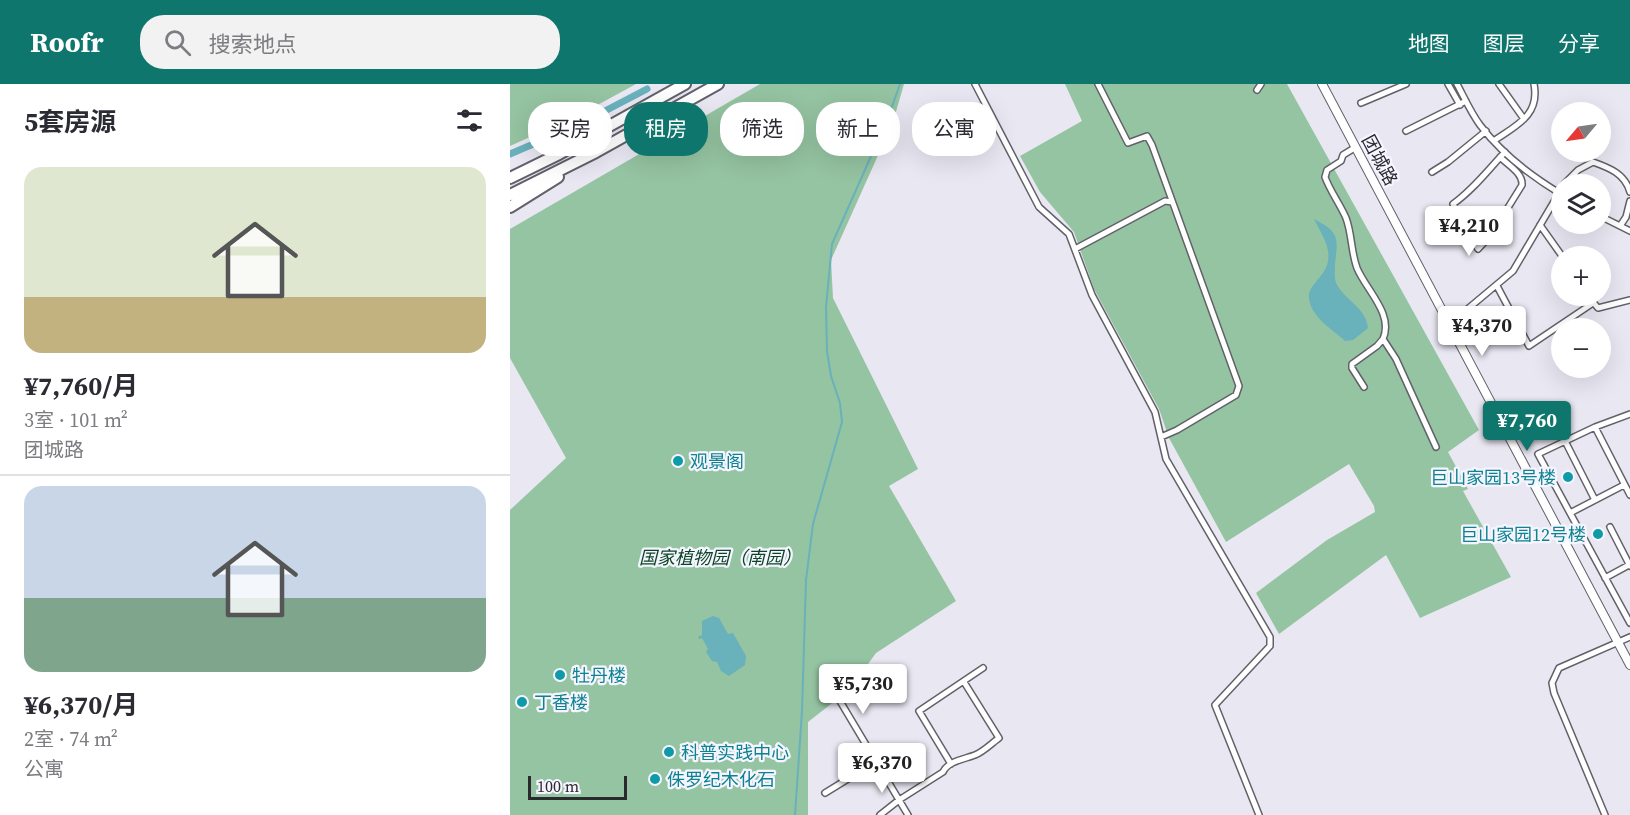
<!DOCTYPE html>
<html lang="zh">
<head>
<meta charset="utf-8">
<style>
  :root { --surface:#fff; --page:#f2f2f3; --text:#2b2b33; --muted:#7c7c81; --line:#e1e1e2; --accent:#0f766e }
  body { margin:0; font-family:"Source Serif 4","Noto Sans SC",serif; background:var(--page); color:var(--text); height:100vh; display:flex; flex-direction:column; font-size:22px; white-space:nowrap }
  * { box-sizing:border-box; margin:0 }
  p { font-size:20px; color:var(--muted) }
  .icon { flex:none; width:33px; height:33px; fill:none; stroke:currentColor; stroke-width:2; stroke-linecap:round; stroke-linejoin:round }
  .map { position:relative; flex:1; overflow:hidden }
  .side { display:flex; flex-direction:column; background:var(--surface); width:510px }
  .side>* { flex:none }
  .guide { position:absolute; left:18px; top:18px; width:570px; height:54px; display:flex; gap:12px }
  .needle { width:39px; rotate:241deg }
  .controls { position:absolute; left:1041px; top:18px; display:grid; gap:12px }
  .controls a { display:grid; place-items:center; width:60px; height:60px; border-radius:50%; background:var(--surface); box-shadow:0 6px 24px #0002; font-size:30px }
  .scale { position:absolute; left:18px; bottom:15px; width:99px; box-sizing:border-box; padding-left:6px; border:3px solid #2a292d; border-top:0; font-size:16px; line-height:21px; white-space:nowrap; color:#2a292d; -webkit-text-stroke:4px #f6f5ff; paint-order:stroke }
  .price { position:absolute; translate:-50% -51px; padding:0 14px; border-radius:6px; background:#fff; color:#222; font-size:20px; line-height:39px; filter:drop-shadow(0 2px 3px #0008) }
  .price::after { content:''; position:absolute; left:50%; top:36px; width:18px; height:14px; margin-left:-9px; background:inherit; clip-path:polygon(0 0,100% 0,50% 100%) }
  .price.current { background:var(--accent); color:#fff }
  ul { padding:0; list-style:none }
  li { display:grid; align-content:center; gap:12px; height:318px; padding:0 24px }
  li+li { border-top:2px solid var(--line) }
  li span { display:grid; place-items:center; height:186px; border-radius:18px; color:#555 }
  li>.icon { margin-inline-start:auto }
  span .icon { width:108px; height:108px; fill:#fffc; stroke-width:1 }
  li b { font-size:26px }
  h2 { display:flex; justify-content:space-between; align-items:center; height:72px; padding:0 24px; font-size:26px }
  .pill { padding:0 21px; border-radius:24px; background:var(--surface); box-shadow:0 6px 24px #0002; font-size:21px; line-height:54px }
  .pill.current { background:var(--accent); color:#fff }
  header { display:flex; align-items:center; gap:36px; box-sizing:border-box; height:84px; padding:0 30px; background:var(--accent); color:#fff }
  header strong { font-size:28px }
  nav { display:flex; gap:33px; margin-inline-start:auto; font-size:21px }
  .search { width:420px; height:54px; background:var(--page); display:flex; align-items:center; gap:15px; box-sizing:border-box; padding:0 21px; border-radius:24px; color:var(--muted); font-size:22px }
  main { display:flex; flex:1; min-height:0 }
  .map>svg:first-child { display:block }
</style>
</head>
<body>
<header>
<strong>Roofr</strong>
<div class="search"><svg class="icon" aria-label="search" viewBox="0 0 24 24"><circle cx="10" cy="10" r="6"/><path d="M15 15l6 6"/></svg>搜索地点</div>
<nav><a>地图</a><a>图层</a><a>分享</a></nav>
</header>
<main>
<section class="side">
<h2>5套房源<svg class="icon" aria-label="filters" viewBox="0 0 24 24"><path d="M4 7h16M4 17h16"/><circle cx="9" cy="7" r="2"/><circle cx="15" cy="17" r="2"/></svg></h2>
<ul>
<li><span style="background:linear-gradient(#dfe7d0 70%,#c2b280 0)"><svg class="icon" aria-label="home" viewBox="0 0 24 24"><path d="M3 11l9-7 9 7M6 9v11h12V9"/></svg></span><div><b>¥7,760/月</b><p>3室 · 101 m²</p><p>团城路</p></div></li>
<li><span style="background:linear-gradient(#c9d6e8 60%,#7fa58c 0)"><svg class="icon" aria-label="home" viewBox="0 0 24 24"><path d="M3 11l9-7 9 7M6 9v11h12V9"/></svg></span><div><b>¥6,370/月</b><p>2室 · 74 m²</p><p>公寓</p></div></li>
</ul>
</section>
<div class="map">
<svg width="1120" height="731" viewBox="0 0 1120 731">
  <rect width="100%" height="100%" fill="#e9e7f2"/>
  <path fill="#95c4a2" d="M 0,0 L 126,0 L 71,30 L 0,62 Z
    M 250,0 L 394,0 L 383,38 L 321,176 L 323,214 L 408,385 L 379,402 L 446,517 L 366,569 L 340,605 L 298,638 L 298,731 L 0,731 L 0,426 L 56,374 L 0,274 L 0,145 Z
    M 555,0 L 777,0 L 969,346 L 938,368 L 958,405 L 953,407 L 1001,493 L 910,534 L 876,471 L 769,550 L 746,509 L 817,456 L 865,428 L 864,422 L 839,380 L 716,458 L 659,354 L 649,325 L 584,205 L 564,148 L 530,108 L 510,72 L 572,37 Z"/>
  <path fill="#69b1bb" d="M 804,135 C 830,149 828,153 825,180 C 825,187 824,192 826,199 C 835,217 856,223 858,244 L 843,256 L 835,257 C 821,244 797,231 799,209 C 802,201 808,196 813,189 C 826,170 813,153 804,135 Z
    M 203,532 L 209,534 L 218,550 L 223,549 L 236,572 L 235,581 L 219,592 L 211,587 L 207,578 L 202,577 L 196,568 L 198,565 L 192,554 L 189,555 L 188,553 L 192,551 L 192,537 Z"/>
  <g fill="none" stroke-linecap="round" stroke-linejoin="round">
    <path stroke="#69b1bb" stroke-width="2" d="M 285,731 L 292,627 L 296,496 L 303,440 L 332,338 L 330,319 L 321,292 L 317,267 L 316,223 L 322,160 L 378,34 L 390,0"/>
    <path stroke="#69b1bb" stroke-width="7" d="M 0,70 L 70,40 L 137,5"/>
    <defs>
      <path id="street" d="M 465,0 L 529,123 L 559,150 L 582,211 L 645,328 L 656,375 L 760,553 L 760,562 L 705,621 L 749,731
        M 588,0 L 618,59 L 637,52 L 642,61 L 729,302 L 726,311 L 667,346 L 651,353
        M 938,0 L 950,21
        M 947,0 C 954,13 961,29 970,41 C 991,69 1021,92 1051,110
        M 989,0 L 1014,35
        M 747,6 L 751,0
        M 851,19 L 896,0
        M 896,47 L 956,17
        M 985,56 C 1007,41 1030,31 1024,0
        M 846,63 L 833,71 L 831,77 L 817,86 L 815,93 C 820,107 830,120 836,134 C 842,150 841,168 847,184 C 856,206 884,230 873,255 L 886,275 L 926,363
        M 990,73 C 998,81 1013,89 1012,101 L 981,151 L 968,165 L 943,120 C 963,106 978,86 995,68
        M 922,88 L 938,78 L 976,47
        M 1054,100 L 1068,86 L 1083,78 C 1100,84 1115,90 1120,108
        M 1090,132 L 1120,147
        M 1030,141 L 1052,172
        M 1110,142 L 1116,133 L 1120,117
        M 565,165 L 655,117 L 662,118
        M 987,202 L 1019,262 L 1083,219
        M 1078,212 L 1088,224 L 1120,216
        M 938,237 L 954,228 L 1003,187 L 1052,104
        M 854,303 L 842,284 L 842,280 L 867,262 L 873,255
        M 1085,343 L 1120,330
        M 1055,357 L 1085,416
        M 1114,401 L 1060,429 L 1028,370 L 1085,343 L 1120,411
        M 1060,429 L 1120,539
        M 1100,443 L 1120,482
        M 1095,494 L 1119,481
        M 318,597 L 398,731
        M 441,680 L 409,627 L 473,584
        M 315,709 L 367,677
        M 370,731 L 389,716 L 433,688 C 438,677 455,675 465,671 C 473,668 482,659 489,654 L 454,598
        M 1095,731 L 1044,609 L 1042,599 L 1049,584 L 1120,553"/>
      <path id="secondary" d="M 812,0 L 1120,581"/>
      <path id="highway" d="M 0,94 L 49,70 L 175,0
        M 0,111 L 86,68 L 208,0
        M 0,123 L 48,93"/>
    </defs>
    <use href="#street" stroke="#626169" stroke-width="8"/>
    <use href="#secondary" stroke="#626169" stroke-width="10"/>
    <use href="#highway" stroke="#626169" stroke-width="14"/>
    <use href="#street" stroke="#fff" stroke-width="5"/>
    <use href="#secondary" stroke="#fff" stroke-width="8"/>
    <use href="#highway" stroke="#fff" stroke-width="10"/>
  </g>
  <g fill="#0f9aa8" stroke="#f6f5ff" stroke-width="2">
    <circle cx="168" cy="377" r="6"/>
    <circle cx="1058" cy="393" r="6"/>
    <circle cx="1088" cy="450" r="6"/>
    <circle cx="50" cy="591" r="6"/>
    <circle cx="12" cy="618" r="6"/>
    <circle cx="159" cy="668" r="6"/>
    <circle cx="145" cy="695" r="6"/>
  </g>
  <g text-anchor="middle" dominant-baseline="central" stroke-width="4.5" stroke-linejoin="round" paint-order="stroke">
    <g font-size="18" fill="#2a292d" stroke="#f6f5ff">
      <text transform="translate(870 76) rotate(62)">团城路</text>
    </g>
    <g font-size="18" fill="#0d838f" stroke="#f6f5ff" text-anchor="start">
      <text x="180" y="377">观景阁</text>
      <text x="1046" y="393" text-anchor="end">巨山家园13号楼</text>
      <text x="1076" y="450" text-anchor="end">巨山家园12号楼</text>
      <text x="62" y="591">牡丹楼</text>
      <text x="24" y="618">丁香楼</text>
      <text x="171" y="668">科普实践中心</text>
      <text x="157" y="695">侏罗纪木化石</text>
    </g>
    <g font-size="18" font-style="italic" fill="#0a4625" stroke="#f6f5ff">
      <text x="210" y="473">国家植物园（南园）</text>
    </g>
  </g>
</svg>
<div class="controls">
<a><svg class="needle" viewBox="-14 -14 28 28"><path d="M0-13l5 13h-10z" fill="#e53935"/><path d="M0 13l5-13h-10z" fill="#7c7c81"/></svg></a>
<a><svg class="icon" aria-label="layers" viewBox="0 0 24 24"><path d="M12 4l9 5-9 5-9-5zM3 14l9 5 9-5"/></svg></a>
<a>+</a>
<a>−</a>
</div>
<div class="scale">100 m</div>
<b class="price" style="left:959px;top:173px">¥4,210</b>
<b class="price" style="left:972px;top:273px">¥4,370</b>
<b class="price current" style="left:1017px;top:368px">¥7,760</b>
<b class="price" style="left:353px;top:631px">¥5,730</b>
<b class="price" style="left:372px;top:710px">¥6,370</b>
<div class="guide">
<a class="pill">买房</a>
<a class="pill current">租房</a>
<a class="pill">筛选</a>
<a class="pill">新上</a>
<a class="pill">公寓</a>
</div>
</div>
</main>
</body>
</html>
